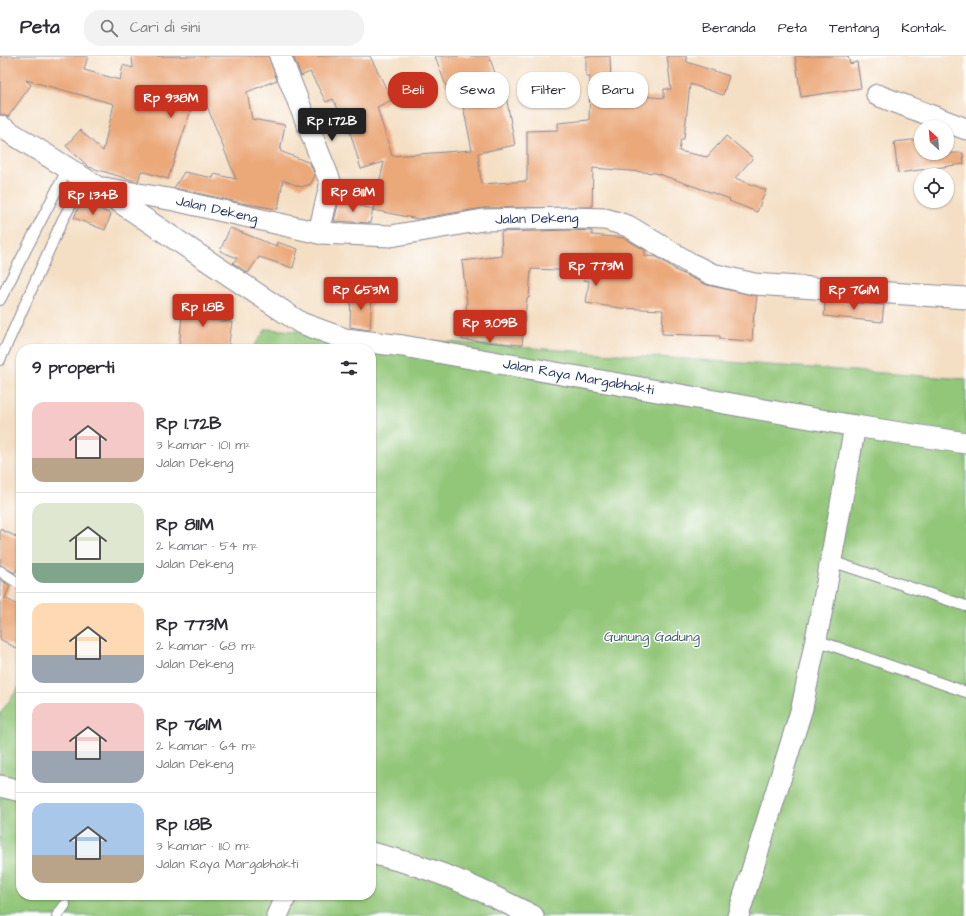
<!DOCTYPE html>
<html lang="id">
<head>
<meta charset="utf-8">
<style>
  :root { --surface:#fff; --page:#f2f2f3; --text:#2b2b33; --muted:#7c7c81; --line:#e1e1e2; --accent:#c8321e }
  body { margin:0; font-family:"Architects Daughter",sans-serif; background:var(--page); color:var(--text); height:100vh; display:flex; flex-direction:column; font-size:15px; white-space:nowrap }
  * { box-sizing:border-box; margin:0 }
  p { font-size:13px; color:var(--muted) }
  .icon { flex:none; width:22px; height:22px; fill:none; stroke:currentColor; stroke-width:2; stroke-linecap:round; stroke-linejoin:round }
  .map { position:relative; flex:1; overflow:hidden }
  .sheet { position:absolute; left:16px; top:288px; width:360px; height:556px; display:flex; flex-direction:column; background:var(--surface); border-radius:16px; box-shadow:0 1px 3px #0004 }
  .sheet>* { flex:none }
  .hud { position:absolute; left:388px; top:16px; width:380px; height:36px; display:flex; gap:8px }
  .needle { width:26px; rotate:334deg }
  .controls { position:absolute; left:914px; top:64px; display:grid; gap:8px }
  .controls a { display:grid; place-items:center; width:40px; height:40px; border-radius:50%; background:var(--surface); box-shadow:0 1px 3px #0004; font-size:20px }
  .price { position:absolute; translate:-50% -34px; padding:0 9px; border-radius:4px; background:var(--accent); color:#fff; font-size:13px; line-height:26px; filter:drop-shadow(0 1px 2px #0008) }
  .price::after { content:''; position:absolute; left:50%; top:24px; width:12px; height:9px; margin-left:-6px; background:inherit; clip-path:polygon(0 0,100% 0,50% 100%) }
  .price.selected { background:#222; color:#fff }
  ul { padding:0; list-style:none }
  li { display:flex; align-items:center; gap:12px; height:100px; padding:0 16px }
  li+li { border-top:1px solid var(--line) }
  li span { display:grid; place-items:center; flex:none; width:112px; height:80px; border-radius:12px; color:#555 }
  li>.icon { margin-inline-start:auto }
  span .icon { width:48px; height:48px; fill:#fffc; stroke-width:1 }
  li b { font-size:17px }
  h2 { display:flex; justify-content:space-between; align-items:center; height:48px; padding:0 16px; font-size:17px }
  .pill { padding:0 14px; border-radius:16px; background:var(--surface); box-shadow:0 1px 3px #0004; font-size:14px; line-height:36px }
  .pill.selected { background:var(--accent); color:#fff }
  header { display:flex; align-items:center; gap:24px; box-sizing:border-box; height:56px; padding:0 20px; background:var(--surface); border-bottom:1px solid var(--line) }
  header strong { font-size:19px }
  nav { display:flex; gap:22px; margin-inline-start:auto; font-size:14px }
  .search { width:280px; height:36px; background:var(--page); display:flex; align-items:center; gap:10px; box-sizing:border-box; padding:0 14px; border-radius:16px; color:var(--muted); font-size:15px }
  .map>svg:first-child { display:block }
</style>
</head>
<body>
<header>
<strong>Peta</strong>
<div class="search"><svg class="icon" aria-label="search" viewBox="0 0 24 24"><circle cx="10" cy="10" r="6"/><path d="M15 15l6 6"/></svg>Cari di sini</div>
<nav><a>Beranda</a><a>Peta</a><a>Tentang</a><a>Kontak</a></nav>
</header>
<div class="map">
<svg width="966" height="860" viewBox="0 0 966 860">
  <rect width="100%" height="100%" fill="#fff"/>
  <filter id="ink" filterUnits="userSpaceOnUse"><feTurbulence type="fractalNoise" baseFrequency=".025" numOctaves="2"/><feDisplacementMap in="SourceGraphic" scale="8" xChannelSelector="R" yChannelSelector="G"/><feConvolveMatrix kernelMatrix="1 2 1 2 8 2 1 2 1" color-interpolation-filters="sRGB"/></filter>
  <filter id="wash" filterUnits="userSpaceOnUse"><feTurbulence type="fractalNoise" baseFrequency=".012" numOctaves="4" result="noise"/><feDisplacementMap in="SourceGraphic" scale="16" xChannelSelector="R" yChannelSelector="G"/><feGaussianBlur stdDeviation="0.9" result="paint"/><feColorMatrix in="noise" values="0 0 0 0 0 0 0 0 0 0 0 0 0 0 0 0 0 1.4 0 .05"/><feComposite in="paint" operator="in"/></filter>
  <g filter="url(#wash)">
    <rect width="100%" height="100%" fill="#f4dfc4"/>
    <path fill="#92c678" stroke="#567a6b" d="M 266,273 L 966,323 L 966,860 L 0,860 L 0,658 L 21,628 L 21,839 L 371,839 L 371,293 L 252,293 Z"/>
    <g id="blocks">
      <path fill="#eba97a" d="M 0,0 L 88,0 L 84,14 L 120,24 L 123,9 L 133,12 L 132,0 L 268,0 L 277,24 L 247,36 L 252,63 L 285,69 L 280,95 L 310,107 L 315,119 L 311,128 L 301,131 L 283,124 L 278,153 L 246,148 L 174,132 L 184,116 L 213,122 L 214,118 L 236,123 L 199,30 L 168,123 L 141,115 L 138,126 L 89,111 L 66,90 L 80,74 L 103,95 L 114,48 L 26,24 L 31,29 L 8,61 L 0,58 Z
        M 293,0 L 370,0 L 392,44 L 377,51 L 392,100 L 472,94 L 458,25 L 446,30 L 435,0 L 489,0 L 503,40 L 506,40 L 515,89 L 478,97 L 481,128 L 527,125 L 527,75 L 558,74 L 558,67 L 589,64 L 590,21 L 586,21 L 586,0 L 610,0 L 611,29 L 614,29 L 614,38 L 664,42 L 664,33 L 671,33 L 667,0 L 686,0 L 687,6 L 729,20 L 723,39 L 690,28 L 684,83 L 681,83 L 679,95 L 707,101 L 726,80 L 753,102 L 735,122 L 766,134 L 757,156 L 729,145 L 730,143 L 656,117 L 593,112 L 592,151 L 483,152 L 418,163 L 373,154 L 384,106 L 361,113 L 351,79 L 333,43 L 326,46 L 310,16 L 301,20 Z
        M 795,0 L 848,0 L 850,8 L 857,6 L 861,32 L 801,41 Z
        M 921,83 L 921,97 L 963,97 L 964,108 L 898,117 L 894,86 Z
        M 81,145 L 111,158 L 105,174 L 74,162 Z
        M 339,145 L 373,153 L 370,167 L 334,165 Z
        M 230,172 L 276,190 L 277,186 L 298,193 L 293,212 L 259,201 L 248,217 L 233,207 L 237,202 L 220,195 Z
        M 572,174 L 592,175 L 592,179 L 624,182 L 645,194 L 645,200 L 657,201 L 675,213 L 675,214 L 707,229 L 757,240 L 755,256 L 754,256 L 752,285 L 720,283 L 720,280 L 662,278 L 663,254 L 620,252 L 586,247 L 589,225 L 584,224 L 585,215 L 531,213 L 529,242 L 527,242 L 522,289 L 462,284 L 467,247 L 462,205 L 502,200 L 501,176 Z
        M 351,238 L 372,238 L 370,274 L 350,271 Z
        M 825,245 L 884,249 L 882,266 L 824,260 Z
        M 183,246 L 213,248 L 211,264 L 232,266 L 228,293 L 204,291 L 204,293 L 179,293 Z
        M 0,473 L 21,483 L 21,504 L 15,517 L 0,509 Z
        M 0,523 L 10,530 L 5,542 L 21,551 L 21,595 L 0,583 Z"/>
    </g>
  </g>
  <g filter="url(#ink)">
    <use href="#blocks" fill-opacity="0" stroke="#888791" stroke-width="1"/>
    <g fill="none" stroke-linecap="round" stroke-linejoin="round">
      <defs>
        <path id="service" d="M 0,244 L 68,112
          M 0,304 L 62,165 L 85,123
          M 831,505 L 966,550
          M 0,515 L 21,529
          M 816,584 L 966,636
          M 57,860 L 65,849"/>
        <g id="minor">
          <path d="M 280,0 L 330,125 C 331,130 320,169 319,177"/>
          <path d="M 877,39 L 966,73"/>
          <path id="s1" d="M 0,70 L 85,123 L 301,267 L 345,283 L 403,290 L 855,370 L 966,387"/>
          <path id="s2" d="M 104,132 L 174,144 L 319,177 L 391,180 L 483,164 L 572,162 L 605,163 L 628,170 L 691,208 L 712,218 L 754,228 L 966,242"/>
          <path d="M 0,730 L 21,735"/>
          <path d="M 371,797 C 391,802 411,807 430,814 C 466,826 499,843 533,860"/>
          <path d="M 277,860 L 286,839"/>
          <path d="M 738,860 L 802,652 L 824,543 L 855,370"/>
        </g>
      </defs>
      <use href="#service" stroke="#888791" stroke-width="12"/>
      <use href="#minor" stroke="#888791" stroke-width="23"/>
      <use href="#service" stroke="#fff" stroke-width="10"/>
      <use href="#minor" stroke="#fff" stroke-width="21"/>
    </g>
  </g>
  <g text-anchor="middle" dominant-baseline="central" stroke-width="3" stroke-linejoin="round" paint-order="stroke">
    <g font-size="14" fill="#1b2f5e" stroke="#fff">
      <text stroke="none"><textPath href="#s2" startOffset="115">Jalan Dekeng</textPath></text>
      <text stroke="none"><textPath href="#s2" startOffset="439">Jalan Dekeng</textPath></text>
      <text stroke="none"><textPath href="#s1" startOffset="643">Jalan Raya Margabhakti</textPath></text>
    </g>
    <g font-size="14" fill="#3f5c66" stroke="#fff">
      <text x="652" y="581">Gunung Gadung</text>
    </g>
  </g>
</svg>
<div class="controls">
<a><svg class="needle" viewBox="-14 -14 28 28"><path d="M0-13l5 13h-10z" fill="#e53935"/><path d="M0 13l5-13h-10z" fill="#7c7c81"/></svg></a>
<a><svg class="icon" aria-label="locate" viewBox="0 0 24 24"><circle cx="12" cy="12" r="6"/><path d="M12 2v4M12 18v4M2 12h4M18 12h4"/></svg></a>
</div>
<b class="price" style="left:171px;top:63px">Rp 938M</b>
<b class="price selected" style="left:332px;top:86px">Rp 1.72B</b>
<b class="price" style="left:353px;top:157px">Rp 811M</b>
<b class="price" style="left:93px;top:160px">Rp 1.34B</b>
<b class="price" style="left:596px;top:231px">Rp 773M</b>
<b class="price" style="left:361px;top:255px">Rp 653M</b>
<b class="price" style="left:854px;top:255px">Rp 761M</b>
<b class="price" style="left:203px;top:272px">Rp 1.8B</b>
<b class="price" style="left:490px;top:288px">Rp 3.09B</b>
<div class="hud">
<a class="pill selected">Beli</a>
<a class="pill">Sewa</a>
<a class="pill">Filter</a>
<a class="pill">Baru</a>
</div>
<section class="sheet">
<h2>9 properti<svg class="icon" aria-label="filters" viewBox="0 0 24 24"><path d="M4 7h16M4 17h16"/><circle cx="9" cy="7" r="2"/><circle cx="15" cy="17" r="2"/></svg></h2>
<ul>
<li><span style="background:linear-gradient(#f6c9c9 70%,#b9a48a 0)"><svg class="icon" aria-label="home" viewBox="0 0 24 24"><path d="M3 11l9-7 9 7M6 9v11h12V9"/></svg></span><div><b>Rp 1.72B</b><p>3 kamar · 101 m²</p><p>Jalan Dekeng</p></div></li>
<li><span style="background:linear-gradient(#dfe7d0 75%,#7fa58c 0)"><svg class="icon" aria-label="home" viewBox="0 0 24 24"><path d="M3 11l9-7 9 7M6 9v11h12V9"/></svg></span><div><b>Rp 811M</b><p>2 kamar · 54 m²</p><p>Jalan Dekeng</p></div></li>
<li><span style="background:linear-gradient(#ffd9b3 65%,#9aa5b1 0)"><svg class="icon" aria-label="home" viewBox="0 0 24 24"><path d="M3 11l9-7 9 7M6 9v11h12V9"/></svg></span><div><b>Rp 773M</b><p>2 kamar · 68 m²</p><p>Jalan Dekeng</p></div></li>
<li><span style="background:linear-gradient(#f6c9c9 60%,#9aa5b1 0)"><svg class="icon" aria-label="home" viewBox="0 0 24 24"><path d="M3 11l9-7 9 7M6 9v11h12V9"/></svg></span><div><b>Rp 761M</b><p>2 kamar · 64 m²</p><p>Jalan Dekeng</p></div></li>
<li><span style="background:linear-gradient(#a9c7e8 65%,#b9a48a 0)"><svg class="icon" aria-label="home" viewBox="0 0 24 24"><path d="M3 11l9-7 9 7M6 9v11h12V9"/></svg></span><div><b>Rp 1.8B</b><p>3 kamar · 110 m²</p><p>Jalan Raya Margabhakti</p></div></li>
</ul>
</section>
</div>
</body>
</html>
